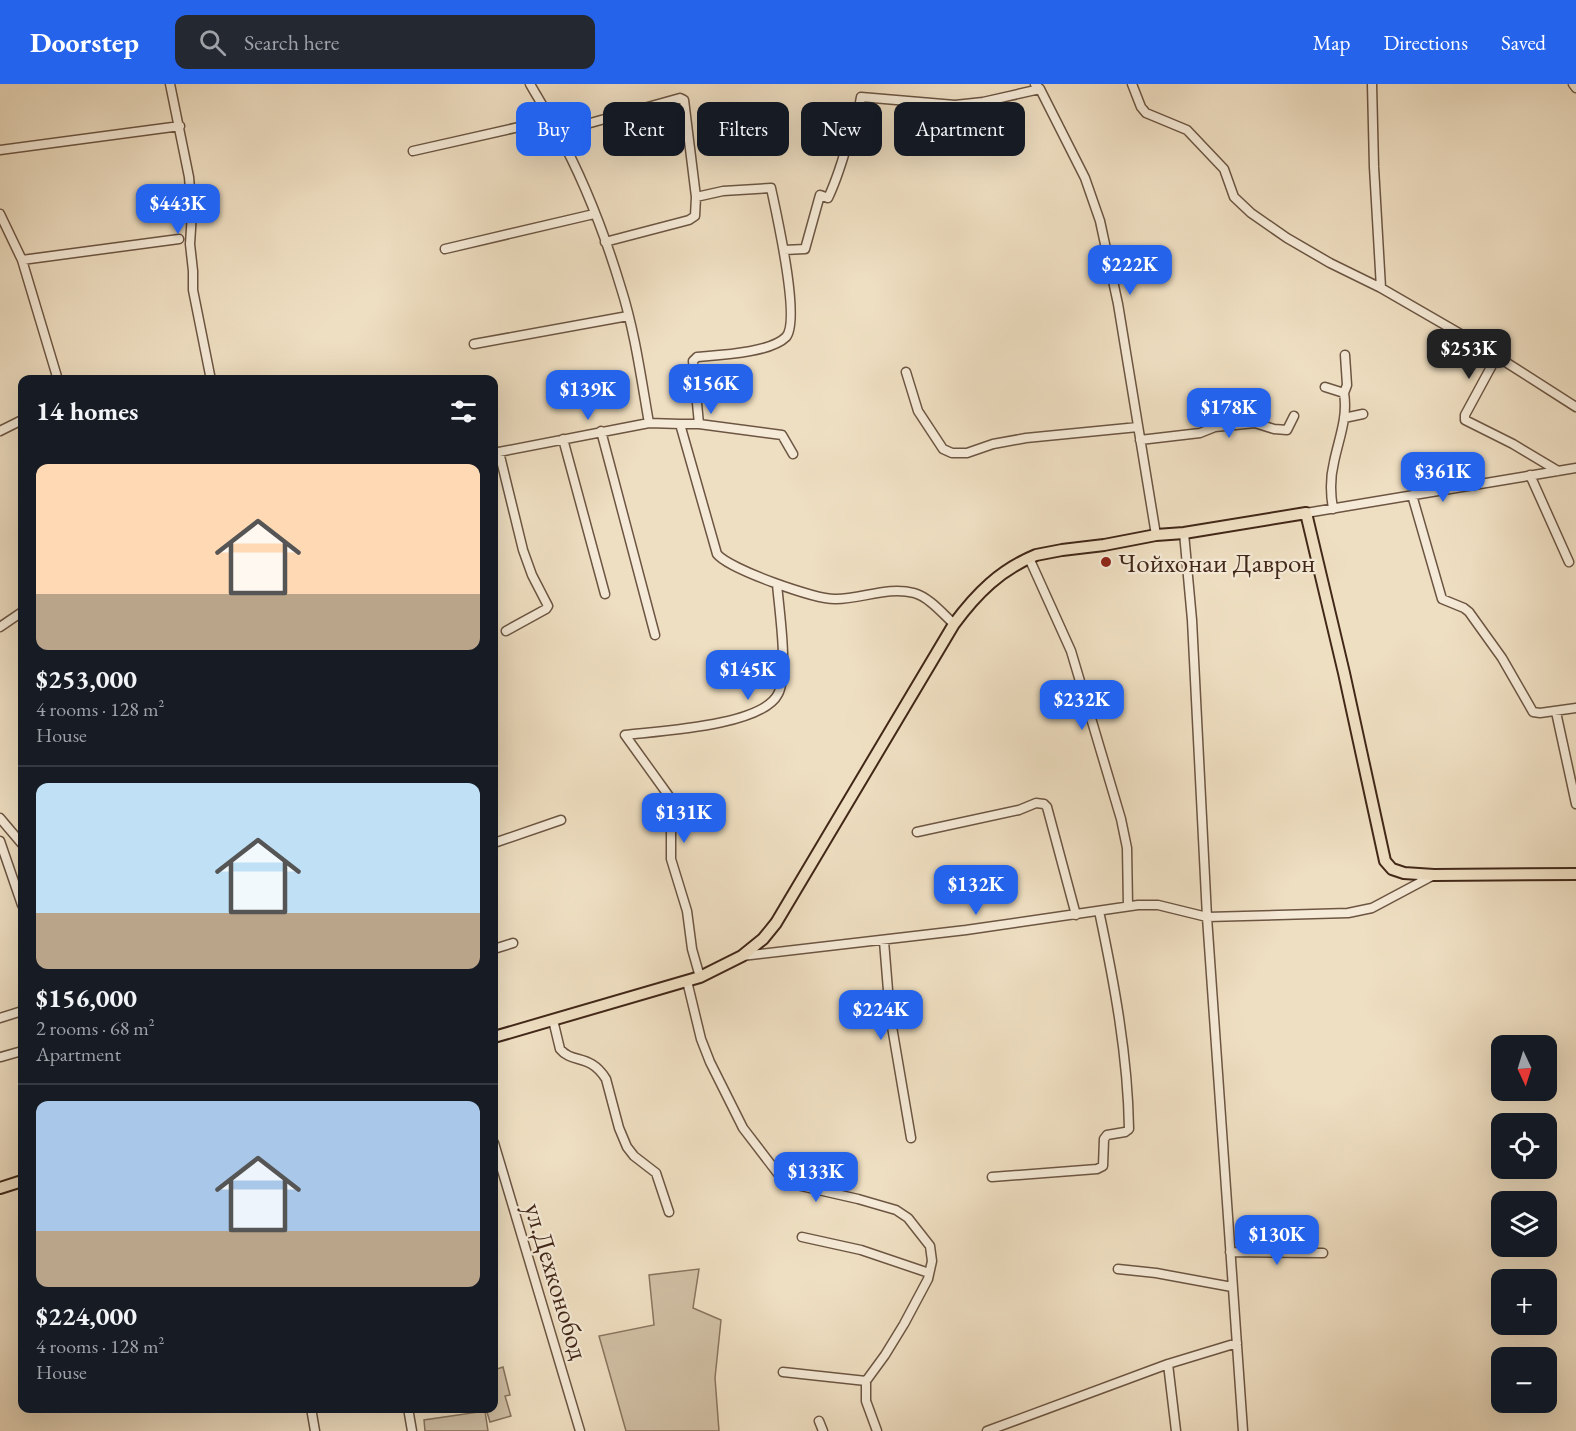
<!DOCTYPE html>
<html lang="en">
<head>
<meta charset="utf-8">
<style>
  :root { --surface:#171b24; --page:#242831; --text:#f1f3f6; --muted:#9ea1a6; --line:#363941; --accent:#2563eb }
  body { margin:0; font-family:"EB Garamond",serif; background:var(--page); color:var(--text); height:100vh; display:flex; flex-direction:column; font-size:22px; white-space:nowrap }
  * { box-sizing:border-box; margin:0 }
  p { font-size:20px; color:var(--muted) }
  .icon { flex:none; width:33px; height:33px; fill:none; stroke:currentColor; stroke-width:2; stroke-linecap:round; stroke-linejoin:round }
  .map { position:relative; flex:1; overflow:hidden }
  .side { position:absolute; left:18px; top:291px; width:480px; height:1038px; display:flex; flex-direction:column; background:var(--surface); border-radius:12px; box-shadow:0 6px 24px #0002 }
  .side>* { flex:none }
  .hud { position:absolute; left:516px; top:18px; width:570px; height:54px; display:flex; gap:12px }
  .needle { width:39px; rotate:176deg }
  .tools { position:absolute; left:1491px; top:951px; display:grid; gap:12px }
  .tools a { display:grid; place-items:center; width:66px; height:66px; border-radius:12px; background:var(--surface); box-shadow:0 6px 24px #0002; font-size:30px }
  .price { position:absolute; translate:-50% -51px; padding:0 14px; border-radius:12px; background:var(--accent); color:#fff; font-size:20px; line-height:39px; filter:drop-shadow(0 2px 3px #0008) }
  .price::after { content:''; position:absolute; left:50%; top:36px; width:18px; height:14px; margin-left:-9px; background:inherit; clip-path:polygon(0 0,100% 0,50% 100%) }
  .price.active { background:#222; color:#fff }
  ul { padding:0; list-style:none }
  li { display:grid; align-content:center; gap:12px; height:318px; padding:0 18px }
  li+li { border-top:2px solid var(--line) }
  li span { display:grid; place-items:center; height:186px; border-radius:12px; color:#555 }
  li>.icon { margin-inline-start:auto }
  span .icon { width:108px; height:108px; fill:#fffc; stroke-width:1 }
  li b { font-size:26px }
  h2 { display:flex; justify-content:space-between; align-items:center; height:72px; padding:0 18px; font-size:26px }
  .chip { padding:0 21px; border-radius:12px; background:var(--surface); box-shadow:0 6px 24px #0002; font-size:21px; line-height:54px }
  .chip.active { background:var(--accent); color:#fff }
  header { display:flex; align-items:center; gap:36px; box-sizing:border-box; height:84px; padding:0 30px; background:var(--accent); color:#fff }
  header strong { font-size:28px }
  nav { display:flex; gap:33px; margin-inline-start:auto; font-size:21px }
  .search { width:420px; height:54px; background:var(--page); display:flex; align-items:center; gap:15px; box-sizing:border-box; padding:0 21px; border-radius:12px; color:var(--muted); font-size:22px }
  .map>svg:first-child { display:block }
</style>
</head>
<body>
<header>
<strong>Doorstep</strong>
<div class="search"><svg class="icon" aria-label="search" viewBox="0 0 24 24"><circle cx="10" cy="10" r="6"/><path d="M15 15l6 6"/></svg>Search here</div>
<nav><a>Map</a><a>Directions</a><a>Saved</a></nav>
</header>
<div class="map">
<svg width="1576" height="1347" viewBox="0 0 1576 1347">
  <rect width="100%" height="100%" fill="#efdfc2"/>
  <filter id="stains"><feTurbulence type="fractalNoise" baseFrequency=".00333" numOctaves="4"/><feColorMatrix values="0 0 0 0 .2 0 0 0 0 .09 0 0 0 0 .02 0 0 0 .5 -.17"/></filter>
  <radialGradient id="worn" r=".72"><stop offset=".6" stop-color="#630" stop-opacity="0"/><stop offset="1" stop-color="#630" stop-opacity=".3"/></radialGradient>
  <path fill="#d1c0a5" stroke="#89745e" stroke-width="1.5" d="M 699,1185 L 693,1224 L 721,1236 L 715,1294 L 719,1347 L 626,1347 L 599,1252 L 654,1241 L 649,1191 Z
    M 503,1283 L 510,1311 L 505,1312 L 511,1332 L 490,1338 L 486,1325 L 494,1324 L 494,1286 Z
    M 485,1327 L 488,1347 L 425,1347 L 424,1336 Z"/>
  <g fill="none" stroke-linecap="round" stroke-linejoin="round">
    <defs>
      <path id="minor" d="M 170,0 L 189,93 L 192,129 L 190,160 L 193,187 L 193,206 L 211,296
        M 530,0 C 539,16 549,31 557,47 C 584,96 605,151 621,204 C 635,248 641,294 649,339
        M 1035,0 L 1040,5 L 1085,94 L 1100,137 L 1118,220 L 1156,451
        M 1132,0 L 1141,23 L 1146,29 L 1187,46 L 1224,85 L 1234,113 L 1251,129 L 1287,154 L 1330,179 L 1381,204 L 1471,256 L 1576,323
        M 1372,0 L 1374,83 L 1381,204
        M 1573,0 L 1576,4
        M 558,48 L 680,14 L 684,16 L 696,113 L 695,132 L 689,136 L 605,158
        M 0,66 L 180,42
        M 413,67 L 550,36
        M 696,113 L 723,107 L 771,104 C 776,128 801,236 786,253 C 770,269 719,271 697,273 L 693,277 L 699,340 L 680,340 L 717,470 C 729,485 816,516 836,515 C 862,515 888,502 914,509 C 929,513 943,530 954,540
        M 0,130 L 22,176 L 58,296
        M 445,165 L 594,130
        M 784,166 L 805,165 L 820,111 L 828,114 C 838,93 844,72 850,50 C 854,37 859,27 861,13 L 955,21 L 983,18 L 1040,5
        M 22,176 L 179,155
        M 474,260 L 628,232
        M 1497,272 L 1465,331 L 1465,336 L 1513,360 L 1558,387
        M 906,288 L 918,327 L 943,365 L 952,369 L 967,369 L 993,360 L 1026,354 L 1138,343
        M 1325,303 L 1344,309 C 1348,333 1339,354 1334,378 C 1330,394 1330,408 1333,425
        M 1344,309 L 1347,301 L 1345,271
        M 1344,334 L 1363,330
        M 699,340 L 782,351 L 793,370
        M 0,347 L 22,336
        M 601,347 L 655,551
        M 563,355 L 605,510
        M 1140,356 L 1200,349 L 1215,343 L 1255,339 L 1274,345 L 1287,346 L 1294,332
        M 1530,391 L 1569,478
        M 1412,411 L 1442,515 L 1464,524 L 1469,528 L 1502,574 L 1533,628 L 1540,629 L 1576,624
        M 1306,429 L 1576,384
        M 1029,474 L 1071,567 L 1121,735 L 1127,764 L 1128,822
        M 0,543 L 22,528
        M 506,547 L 546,525 L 548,522 L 532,491 L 523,466 L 499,368 L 649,339 L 680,340
        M 1556,628 L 1576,720
        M 0,734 L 22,760
        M 917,748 L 1019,726 L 1036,719 L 1044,720 L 1047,723 L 1076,831
        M 0,757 L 22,821
        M 494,759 L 561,736
        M 884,857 L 890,931 L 911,1054
        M 494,865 L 513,859
        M 742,872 L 966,846 L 1138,821 L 1158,821 L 1207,833 L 1192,536 L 1184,449
        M 700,893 L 692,865 L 687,827 L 671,775 L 671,715 L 625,651 C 659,647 762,642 778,610 C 789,589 779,525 777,500
        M 687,897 L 701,955 L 710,978 L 743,1044 L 779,1091 L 788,1098 L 801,1102 L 858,1115 L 896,1126 L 908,1134 L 930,1162 L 932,1177 L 928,1195 L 904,1240 L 885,1271 L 866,1297 L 866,1317 L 877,1347
        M 0,934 L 22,927
        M 553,936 L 560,965 C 572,980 590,969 606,995 L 619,1044 L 627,1063 L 634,1072 L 656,1089 L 669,1128
        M 1,973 L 22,967
        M 494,1059 L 580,1347
        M 992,1093 L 1097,1085 L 1103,1082 L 1104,1055 L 1107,1051 L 1125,1048 L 1129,1045 C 1128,972 1114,898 1099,827
        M 802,1153 L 861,1166 L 929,1189
        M 1230,1168 L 1323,1169
        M 1118,1185 L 1156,1189 L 1232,1203
        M 1168,1280 L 1176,1347
        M 783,1288 L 866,1297
        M 311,1324 L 315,1347
        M 408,1324 L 412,1347
        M 819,1337 L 823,1347
        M 987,1347 L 1168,1280 L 1237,1259
        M 1243,1347 L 1207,833 L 1348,829 L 1372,824 L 1434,791"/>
      <path id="major" d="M 494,953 L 700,893 L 742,872 L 763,855 L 776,839 L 954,540 C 977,509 1000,486 1036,471 L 1062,466 L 1104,461 L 1156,451 L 1184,449 L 1306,429 L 1344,589 L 1385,777 L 1392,785 L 1404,789 L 1434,791 L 1576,790
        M 0,1104 L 22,1097"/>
    </defs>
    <use href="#minor" stroke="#6c5542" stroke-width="11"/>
    <use href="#major" stroke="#412718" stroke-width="14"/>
    <use href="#minor" stroke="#f5ead7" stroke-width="8"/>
    <use href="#major" stroke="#efdfc2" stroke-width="10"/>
  </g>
  <circle fill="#8f2418" stroke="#f5ead7" stroke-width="2" cx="1106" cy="478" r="6"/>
  <g text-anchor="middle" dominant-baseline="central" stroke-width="4.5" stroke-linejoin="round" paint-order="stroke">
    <g font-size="27" fill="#412718" stroke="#f5ead7" text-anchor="start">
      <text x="1118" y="478">Чойхонаи Даврон</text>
    </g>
    <g font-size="27" fill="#412718" stroke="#f5ead7">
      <text transform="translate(557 1197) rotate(73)">ул.Дехконобод</text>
    </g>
  </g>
  <rect width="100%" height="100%" filter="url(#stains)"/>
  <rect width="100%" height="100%" fill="url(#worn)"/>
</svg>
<div class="tools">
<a><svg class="needle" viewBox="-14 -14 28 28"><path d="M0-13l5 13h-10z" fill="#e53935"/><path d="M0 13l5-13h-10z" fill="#9ea1a6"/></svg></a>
<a><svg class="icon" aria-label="locate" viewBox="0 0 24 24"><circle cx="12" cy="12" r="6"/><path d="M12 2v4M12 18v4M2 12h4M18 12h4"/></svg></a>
<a><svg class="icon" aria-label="layers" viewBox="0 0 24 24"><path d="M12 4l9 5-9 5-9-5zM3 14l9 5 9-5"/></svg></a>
<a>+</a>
<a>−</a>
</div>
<b class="price" style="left:178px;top:151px">$443K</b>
<b class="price" style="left:1130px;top:212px">$222K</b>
<b class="price active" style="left:1469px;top:296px">$253K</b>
<b class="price" style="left:711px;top:331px">$156K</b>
<b class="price" style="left:588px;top:337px">$139K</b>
<b class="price" style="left:1229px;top:355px">$178K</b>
<b class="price" style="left:1443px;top:419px">$361K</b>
<b class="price" style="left:748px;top:617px">$145K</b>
<b class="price" style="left:1082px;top:647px">$232K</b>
<b class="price" style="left:684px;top:760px">$131K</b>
<b class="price" style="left:976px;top:832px">$132K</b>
<b class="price" style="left:881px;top:957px">$224K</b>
<b class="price" style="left:816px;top:1119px">$133K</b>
<b class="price" style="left:1277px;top:1182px">$130K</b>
<div class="hud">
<a class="chip active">Buy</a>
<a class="chip">Rent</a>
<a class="chip">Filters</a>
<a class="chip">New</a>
<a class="chip">Apartment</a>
</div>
<section class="side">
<h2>14 homes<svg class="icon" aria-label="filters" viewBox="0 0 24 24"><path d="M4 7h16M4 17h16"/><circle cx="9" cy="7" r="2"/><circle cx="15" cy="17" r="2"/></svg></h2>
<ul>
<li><span style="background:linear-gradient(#ffd9b3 70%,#b9a48a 0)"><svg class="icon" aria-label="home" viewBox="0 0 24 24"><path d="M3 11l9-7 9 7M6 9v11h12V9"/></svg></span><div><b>$253,000</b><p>4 rooms · 128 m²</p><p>House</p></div></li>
<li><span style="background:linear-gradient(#bfe0f5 70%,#b9a48a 0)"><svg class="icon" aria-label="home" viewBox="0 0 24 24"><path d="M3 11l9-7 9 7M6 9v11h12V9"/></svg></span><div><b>$156,000</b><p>2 rooms · 68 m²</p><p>Apartment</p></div></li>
<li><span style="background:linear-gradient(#a9c7e8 70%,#b9a48a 0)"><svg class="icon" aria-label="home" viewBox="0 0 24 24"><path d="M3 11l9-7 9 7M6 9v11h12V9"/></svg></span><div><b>$224,000</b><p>4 rooms · 128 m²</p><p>House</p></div></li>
</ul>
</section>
</div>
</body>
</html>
